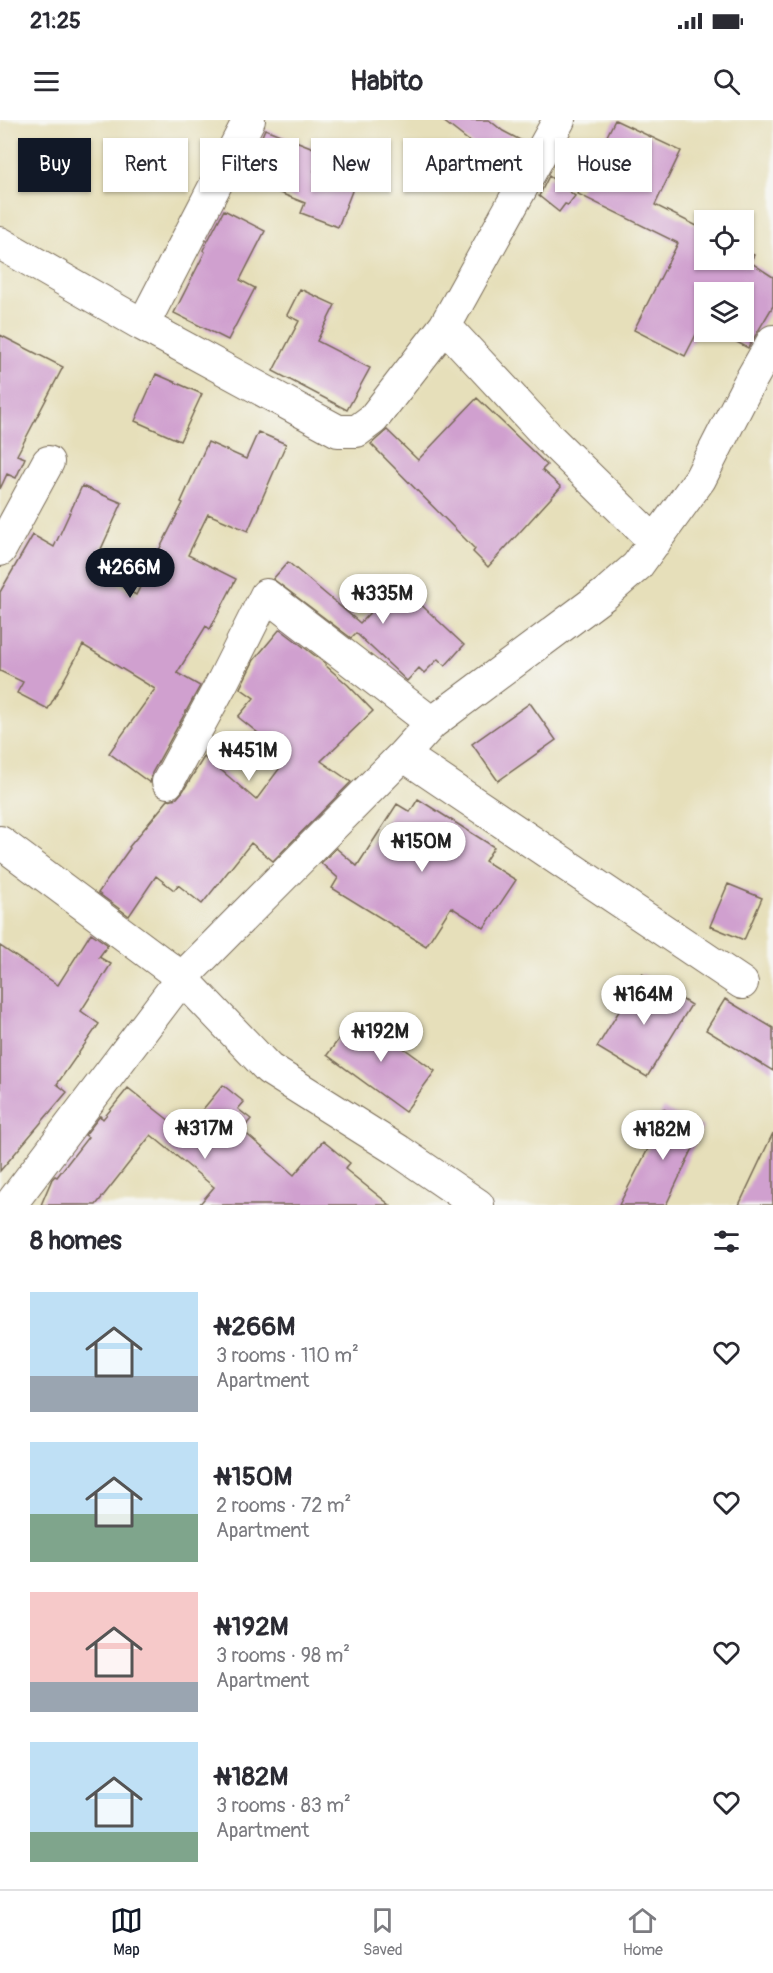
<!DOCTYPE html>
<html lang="en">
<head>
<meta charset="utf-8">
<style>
  :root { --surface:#fff; --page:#f2f2f3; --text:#2b2b33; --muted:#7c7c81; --line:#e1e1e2; --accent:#111827 }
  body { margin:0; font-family:Pangolin,sans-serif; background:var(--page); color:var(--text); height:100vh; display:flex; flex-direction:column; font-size:22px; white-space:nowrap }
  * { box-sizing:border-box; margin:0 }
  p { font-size:20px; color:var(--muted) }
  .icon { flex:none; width:33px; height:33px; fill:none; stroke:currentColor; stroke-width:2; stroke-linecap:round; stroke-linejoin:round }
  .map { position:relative; height:1085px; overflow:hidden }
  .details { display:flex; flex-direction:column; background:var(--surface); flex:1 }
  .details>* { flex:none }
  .top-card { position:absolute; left:18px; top:18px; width:738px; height:54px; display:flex; gap:12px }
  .buttons { position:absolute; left:694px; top:90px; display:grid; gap:12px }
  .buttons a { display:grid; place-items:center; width:60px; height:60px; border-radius:0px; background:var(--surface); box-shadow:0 2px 4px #0004; font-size:30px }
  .price { position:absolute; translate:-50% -51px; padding:0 14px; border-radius:21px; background:#fff; color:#222; font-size:20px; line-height:39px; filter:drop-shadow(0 2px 3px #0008) }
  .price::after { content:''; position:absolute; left:50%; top:36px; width:18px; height:14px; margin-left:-9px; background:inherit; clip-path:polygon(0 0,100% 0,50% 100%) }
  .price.on { background:var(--accent); color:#fff }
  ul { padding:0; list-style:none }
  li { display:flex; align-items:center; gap:18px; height:150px; padding:0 30px }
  li span { display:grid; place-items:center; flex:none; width:168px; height:120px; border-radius:0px; color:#555 }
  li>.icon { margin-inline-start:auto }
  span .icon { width:72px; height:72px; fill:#fffc; stroke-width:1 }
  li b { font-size:26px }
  h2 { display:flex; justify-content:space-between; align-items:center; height:72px; padding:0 30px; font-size:26px }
  .pill { padding:0 21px; border-radius:0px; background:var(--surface); box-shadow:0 2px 4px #0004; font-size:21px; line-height:54px }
  .pill.on { background:var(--accent); color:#fff }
  .status { display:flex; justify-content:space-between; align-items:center; height:42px; padding:0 30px; background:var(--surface); direction:ltr }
  .status svg { height:16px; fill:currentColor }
  header { display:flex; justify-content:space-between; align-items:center; height:78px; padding:0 30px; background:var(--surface); font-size:27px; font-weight:800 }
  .tab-bar { display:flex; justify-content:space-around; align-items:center; height:84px; border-top:2px solid var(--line); background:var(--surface); font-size:16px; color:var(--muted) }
  .tab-bar a { display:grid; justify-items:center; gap:3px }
  .tab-bar .on { color:var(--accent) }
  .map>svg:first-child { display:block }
</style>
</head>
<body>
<div class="status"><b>21:25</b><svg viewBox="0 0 49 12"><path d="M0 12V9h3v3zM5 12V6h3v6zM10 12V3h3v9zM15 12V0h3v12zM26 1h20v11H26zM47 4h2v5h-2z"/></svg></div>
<header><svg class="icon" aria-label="menu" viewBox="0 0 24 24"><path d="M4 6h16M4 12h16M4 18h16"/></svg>Habito<svg class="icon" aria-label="search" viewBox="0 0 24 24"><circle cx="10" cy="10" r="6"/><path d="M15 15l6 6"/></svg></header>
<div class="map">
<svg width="773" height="1085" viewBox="0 0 773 1085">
  <rect width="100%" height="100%" fill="#f6f6f2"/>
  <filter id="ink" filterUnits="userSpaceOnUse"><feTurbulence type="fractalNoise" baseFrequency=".0167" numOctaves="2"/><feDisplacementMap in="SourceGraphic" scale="12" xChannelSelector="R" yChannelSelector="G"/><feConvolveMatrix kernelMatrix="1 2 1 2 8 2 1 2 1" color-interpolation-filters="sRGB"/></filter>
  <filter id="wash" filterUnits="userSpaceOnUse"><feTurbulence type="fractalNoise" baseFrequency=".008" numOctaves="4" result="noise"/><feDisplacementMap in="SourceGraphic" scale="24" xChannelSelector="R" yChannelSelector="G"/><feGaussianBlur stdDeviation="1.35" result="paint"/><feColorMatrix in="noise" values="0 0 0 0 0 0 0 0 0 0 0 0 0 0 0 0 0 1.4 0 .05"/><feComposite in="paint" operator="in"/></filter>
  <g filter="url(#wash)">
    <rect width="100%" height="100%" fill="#e6dfba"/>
    <g id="blocks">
      <path fill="#d0a0cf" d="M 442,0 L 489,0 L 503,11 L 526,23 L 509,54 L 495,47 L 497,43 Z
        M 615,0 L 681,31 L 655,85 L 705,110 L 705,140 L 744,140 L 744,130 L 754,135 L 750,142 L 773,157 L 773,186 L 748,228 L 718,212 L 744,212 L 744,172 L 705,172 L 705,204 L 702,203 L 685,236 L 634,210 L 678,123 L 578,74 Z
        M 265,9 L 321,31 L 314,51 L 354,66 L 338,107 L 301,93 L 305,83 L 244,59 Z
        M 549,56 L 575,76 L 568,85 L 565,84 L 559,92 L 539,76 Z
        M 224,90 L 265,111 L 240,160 L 255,168 L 228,220 L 174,193 L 205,132 L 203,130 Z
        M 300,169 L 335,185 L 317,221 L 370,248 L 347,290 L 273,251 L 299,201 L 287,195 Z
        M 0,215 L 63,247 L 17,335 L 25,338 L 16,358 L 7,354 L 0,369 Z
        M 156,254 L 202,274 L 180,321 L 135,301 Z
        M 477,278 L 547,345 L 542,350 L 561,367 L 488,447 L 473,432 L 475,429 L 371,324 L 387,310 L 418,340 Z
        M 258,312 L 286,324 L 248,411 L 208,394 L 188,435 L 236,459 L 210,509 L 206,506 L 177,553 L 200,566 L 152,653 L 150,663 L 109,633 L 155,569 L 83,525 L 48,589 L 17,573 L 23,562 L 0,551 L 0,472 L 33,415 L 54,427 L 82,366 L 122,383 L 92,449 L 136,475 L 183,383 L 181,382 L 208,322 L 246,339 Z
        M 288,442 L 360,503 L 398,463 L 464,525 L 445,546 L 438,539 L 424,553 L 419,548 L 407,561 L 356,513 L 351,518 L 273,459 Z
        M 280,509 L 326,544 L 325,545 L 348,565 L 373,591 L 321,641 L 351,662 L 273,741 L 251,723 L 202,784 L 178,765 L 174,770 L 156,756 L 129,796 L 98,773 L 130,728 L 129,727 L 168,680 L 177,678 L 183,671 L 204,637 L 207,640 L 208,639 L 256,680 L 288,637 L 238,597 L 254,578 L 240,568 L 254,540 Z
        M 530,583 L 556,620 L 498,661 L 472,624 Z
        M 418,679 L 494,727 L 485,741 L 516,760 L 484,808 L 451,787 L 426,826 L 332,768 L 338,758 L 321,743 L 336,728 L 357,746 L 397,684 L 410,692 Z
        M 728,764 L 762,778 L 744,820 L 710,806 Z
        M 91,813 L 108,825 L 99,837 L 111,844 L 81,891 L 99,904 L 57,964 L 67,972 L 0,1051 L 0,826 L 58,865 Z
        M 642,854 L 691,885 L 647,957 L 597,927 Z
        M 725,879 L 773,908 L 773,951 L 706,910 Z
        M 357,894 L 435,951 L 405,992 L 327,935 Z
        M 223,965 L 244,982 L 238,989 L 251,999 L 242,1010 L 294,1055 L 323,1021 L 350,1043 L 345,1049 L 390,1085 L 199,1085 L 214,1067 L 151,1015 L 96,1085 L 41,1085 L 52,1059 L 55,1056 L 57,1057 L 88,1017 L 85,1015 L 100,996 L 103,999 L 128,968 L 184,1012 Z
        M 663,989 L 703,1007 L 666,1085 L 619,1085 L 649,1027 L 645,1025 Z
        M 773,1013 L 773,1085 L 739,1085 Z"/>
    </g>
  </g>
  <g filter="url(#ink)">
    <use href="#blocks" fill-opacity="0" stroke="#776955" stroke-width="1.5"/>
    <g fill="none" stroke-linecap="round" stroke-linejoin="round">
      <defs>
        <path id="street" d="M 0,123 L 143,205 L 338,311 L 357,311 L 373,299 L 445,206 L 559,0
          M 143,205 L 249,0
          M 445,206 L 550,319 L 655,422
          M 0,430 L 48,342
          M 403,635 L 742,863
          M 168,662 L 223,561 L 266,475 L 432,603
          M 0,722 L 182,858 L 403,635 L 432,603 L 605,474 L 637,446 L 700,359 L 748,265 L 773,221
          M 10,1085 L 182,858 L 269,949 L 399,1031 L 478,1085"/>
      </defs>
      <use href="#street" stroke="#776955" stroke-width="34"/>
      <use href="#street" stroke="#fff" stroke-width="32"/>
    </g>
  </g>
</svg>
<div class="buttons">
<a><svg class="icon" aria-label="locate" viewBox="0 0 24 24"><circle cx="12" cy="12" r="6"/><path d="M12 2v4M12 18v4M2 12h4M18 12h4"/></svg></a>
<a><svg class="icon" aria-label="layers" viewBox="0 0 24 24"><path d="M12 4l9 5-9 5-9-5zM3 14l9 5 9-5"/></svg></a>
</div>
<b class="price on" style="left:130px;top:479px">₦266M</b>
<b class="price" style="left:383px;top:505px">₦335M</b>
<b class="price" style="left:249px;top:662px">₦451M</b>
<b class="price" style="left:422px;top:753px">₦150M</b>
<b class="price" style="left:644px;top:906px">₦164M</b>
<b class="price" style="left:381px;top:943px">₦192M</b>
<b class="price" style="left:205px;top:1040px">₦317M</b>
<b class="price" style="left:663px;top:1041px">₦182M</b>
<div class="top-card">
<a class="pill on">Buy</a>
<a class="pill">Rent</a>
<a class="pill">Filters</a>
<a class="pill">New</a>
<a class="pill">Apartment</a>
<a class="pill">House</a>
</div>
</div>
<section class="details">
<h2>8 homes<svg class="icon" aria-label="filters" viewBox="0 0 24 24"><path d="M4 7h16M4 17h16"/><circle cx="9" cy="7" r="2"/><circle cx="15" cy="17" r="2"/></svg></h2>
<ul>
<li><span style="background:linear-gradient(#bfe0f5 70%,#9aa5b1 0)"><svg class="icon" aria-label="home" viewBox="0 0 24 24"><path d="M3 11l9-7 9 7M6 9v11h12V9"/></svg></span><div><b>₦266M</b><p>3 rooms · 110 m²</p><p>Apartment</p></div><svg class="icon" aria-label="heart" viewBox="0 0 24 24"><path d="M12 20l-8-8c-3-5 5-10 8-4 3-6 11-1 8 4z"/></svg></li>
<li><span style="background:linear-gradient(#bfe0f5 60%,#7fa58c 0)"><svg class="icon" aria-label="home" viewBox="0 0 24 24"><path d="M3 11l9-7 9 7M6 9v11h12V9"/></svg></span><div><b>₦150M</b><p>2 rooms · 72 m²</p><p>Apartment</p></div><svg class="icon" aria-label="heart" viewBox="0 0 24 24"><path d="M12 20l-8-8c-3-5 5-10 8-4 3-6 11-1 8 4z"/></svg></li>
<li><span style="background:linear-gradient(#f6c9c9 75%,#9aa5b1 0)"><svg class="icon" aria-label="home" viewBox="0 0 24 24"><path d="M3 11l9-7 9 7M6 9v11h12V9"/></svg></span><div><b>₦192M</b><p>3 rooms · 98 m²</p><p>Apartment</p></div><svg class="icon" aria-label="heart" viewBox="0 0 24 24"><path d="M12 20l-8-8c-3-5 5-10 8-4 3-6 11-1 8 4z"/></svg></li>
<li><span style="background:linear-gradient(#bfe0f5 75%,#7fa58c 0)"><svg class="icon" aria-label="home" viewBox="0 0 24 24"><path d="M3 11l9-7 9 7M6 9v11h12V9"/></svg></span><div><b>₦182M</b><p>3 rooms · 83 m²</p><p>Apartment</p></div><svg class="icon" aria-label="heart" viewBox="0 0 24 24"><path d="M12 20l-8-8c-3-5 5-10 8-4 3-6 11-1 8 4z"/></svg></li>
</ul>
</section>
<nav class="tab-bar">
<a class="on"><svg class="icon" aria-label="map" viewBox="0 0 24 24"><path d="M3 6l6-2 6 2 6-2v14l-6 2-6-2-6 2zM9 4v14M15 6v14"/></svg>Map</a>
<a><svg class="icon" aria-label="saved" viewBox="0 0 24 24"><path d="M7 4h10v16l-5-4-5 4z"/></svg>Saved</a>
<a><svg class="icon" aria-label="home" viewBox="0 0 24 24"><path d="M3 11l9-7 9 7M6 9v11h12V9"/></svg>Home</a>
</nav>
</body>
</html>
